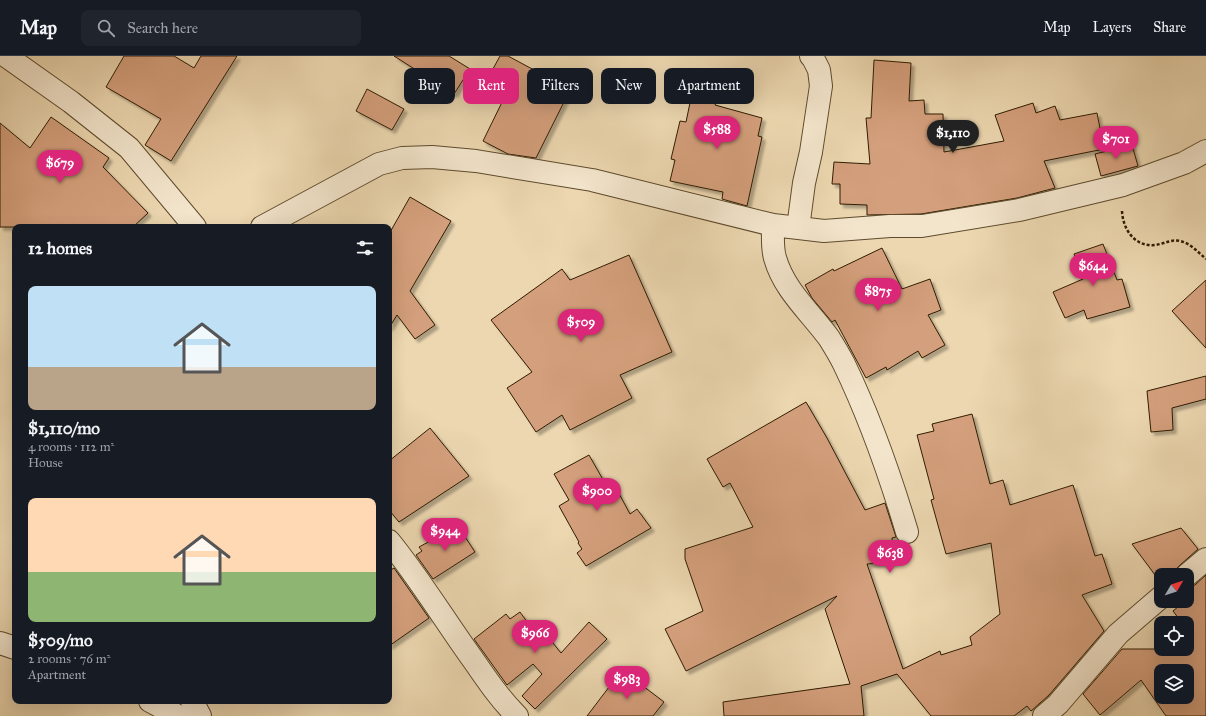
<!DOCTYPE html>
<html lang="en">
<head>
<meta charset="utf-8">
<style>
  :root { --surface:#171b24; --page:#20242c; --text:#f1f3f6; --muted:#9ea1a6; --line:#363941; --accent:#db2777 }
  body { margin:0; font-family:"IM FELL Great Primer",serif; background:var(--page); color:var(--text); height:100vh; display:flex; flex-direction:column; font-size:15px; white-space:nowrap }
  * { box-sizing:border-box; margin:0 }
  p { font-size:13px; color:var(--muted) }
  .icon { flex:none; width:22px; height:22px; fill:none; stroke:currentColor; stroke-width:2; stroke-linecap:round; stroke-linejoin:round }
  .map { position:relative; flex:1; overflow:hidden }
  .side { position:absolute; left:12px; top:168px; width:380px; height:480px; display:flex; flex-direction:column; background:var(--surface); border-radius:8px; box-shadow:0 4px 16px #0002 }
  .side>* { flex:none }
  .top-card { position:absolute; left:404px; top:12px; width:380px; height:36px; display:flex; gap:8px }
  .needle { width:26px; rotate:51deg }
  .tools { position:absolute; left:1154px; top:512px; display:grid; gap:8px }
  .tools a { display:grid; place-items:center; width:40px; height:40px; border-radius:8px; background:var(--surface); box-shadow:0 4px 16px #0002; font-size:20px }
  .price { position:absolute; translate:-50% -34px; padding:0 9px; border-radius:14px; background:var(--accent); color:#fff; font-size:13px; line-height:26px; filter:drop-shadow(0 1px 2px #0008) }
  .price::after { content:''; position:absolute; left:50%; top:24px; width:12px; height:9px; margin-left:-6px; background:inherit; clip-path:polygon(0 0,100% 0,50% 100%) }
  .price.active { background:#222; color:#fff }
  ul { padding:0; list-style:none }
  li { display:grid; align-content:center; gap:8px; height:212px; padding:0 16px }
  li span { display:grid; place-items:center; height:124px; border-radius:8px; color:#555 }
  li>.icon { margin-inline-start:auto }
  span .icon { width:72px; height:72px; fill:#fffc; stroke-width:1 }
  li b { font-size:17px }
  h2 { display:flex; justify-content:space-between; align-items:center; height:48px; padding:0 16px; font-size:17px }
  .pill { padding:0 14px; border-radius:8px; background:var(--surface); box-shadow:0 4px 16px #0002; font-size:14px; line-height:36px }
  .pill.active { background:var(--accent); color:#fff }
  header { display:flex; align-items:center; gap:24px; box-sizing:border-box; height:56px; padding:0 20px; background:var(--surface); border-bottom:1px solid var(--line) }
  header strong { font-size:19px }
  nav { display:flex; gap:22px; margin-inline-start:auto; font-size:14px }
  .search { width:280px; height:36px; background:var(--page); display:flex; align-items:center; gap:10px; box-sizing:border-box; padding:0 14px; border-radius:8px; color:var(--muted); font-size:15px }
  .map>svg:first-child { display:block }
</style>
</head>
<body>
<header>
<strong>Map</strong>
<div class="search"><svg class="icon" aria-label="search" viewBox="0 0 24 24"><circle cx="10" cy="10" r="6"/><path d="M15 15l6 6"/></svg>Search here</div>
<nav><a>Map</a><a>Layers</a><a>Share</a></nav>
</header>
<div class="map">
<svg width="1206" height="660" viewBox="0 0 1206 660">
  <defs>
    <filter id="shadow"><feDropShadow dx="3.5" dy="3.5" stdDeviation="1" flood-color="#0004"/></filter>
  </defs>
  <rect width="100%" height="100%" fill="#ecd7b0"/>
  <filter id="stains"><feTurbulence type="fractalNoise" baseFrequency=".005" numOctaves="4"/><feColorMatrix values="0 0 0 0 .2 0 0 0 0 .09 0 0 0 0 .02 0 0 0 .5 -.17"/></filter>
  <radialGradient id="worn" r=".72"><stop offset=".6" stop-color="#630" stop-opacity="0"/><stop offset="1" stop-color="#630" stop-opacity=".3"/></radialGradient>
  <path fill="#d49f7c" stroke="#2f1c01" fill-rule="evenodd" filter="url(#shadow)" d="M 124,0 L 174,0 L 194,12 L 201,0 L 237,0 L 171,105 L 145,89 L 161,63 L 106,31 Z
    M 394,0 L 449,0 L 470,13 L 454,38 Z
    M 500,0 L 508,0 L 547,21 L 549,18 L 572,30 L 536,102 L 508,98 L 483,85 L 508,34 L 488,22 Z
    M 874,4 L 911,7 L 909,45 L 924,44 L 925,58 L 943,58 L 944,96 L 1004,85 L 995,59 L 1033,47 L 1036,57 L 1055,50 L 1060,64 L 1097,57 L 1104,93 L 1044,105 L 1055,132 L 1017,142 L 921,158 L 867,159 L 867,149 L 840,148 L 840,128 L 832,128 L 834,106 L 870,108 L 866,62 L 871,62 Z
    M 367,33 L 404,53 L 392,74 L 356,55 Z
    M 691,42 L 716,47 L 715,49 L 762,62 L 758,80 L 762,81 L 747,150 L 722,143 L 723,136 L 670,125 L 675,104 L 671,103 L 680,65 L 686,66 Z
    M 51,61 L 109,102 L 103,111 L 148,157 L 133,171 L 0,171 L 0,67 L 30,92 Z
    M 1132,89 L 1138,110 L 1101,120 L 1095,98 Z
    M 410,141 L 451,165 L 410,235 L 435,269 L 415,283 L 397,259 L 389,272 L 389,178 Z
    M 1103,188 L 1117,224 L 1122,223 L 1130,251 L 1087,263 L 1084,254 L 1065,262 L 1053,236 L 1083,223 L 1074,198 Z
    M 882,192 L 902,233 L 930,223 L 941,254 L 928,259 L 945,289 L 922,302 L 918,295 L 887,314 L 886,311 L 866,322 L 835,264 L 832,266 L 812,242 L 805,229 L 833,213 L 834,215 Z
    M 629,199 L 672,296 L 620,319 L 632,342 L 570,374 L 562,359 L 536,376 L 507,332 L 532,316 L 491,264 L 562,213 L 570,224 Z
    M 1206,224 L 1206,292 L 1172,255 Z
    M 1206,320 L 1206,343 L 1172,352 L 1173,374 L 1151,376 L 1147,335 Z
    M 806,346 L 827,382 L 865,454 L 885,447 L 896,481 L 892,482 L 894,506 L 867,508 L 903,613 L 940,595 L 941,599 L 972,589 L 970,581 L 1000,558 L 991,487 L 946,498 L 931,444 L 934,443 L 917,379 L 934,375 L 932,368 L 972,358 L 990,428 L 1003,424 L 1010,449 L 1073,429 L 1095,500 L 1102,498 L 1112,528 L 1082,539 L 1104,575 L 1049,639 L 1031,655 L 1027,650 L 1014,660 L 931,660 L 897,618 L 861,630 L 864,660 L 724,660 L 723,646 L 850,628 L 825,553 L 837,540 L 686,615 L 665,573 L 703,555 L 685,503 L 685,493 L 753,471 L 730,427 L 723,431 L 707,403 Z
    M 430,372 L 469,420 L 399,466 L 389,454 L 389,405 Z
    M 589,399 L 610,436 L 616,432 L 630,458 L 637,453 L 651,472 L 586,510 L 577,497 L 582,493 L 578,487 L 579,486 L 559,450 L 569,444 L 554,418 Z
    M 458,470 L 475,496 L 433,523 L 416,499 L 422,495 L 419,491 Z
    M 1181,472 L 1198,493 L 1179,510 L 1175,514 L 1175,519 L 1161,519 L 1161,527 L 1132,488 Z
    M 394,512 L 429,562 L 389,590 L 389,515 Z
    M 1206,519 L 1206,660 L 1166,660 L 1141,624 L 1100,659 L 1083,638 L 1122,593 L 1187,593 L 1187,567 L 1182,567 L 1173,555 L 1179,550 L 1175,545 L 1187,545 L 1187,531 L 1195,529 ZM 1161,615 L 1187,615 L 1187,641 L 1161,641 Z
    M 520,556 L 530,570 L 536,566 L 561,597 L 589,566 L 607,583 L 535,653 L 522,640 L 542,618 L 533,608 L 507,629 L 474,583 L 506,558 L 510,563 Z
    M 622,614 L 664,646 L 653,660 L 587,660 Z"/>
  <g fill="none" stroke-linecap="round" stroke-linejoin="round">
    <defs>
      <path id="street" d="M 6,0 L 71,46 L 129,92 L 195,171
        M 773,169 C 773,180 772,192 775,202 C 784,234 810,256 829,282 C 834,290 840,300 844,308 C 870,362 890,419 907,476
        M 262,171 L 379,108 L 402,102 L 432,101 L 476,105 L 592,124 L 773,169 L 824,175 L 890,170 L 922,170 L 1019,154 L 1123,129 L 1184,107 L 1206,95
        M 798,172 L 804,127 L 811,96 L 821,30 L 819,14 L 813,2 L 811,0
        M 389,485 C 420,523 445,565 474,605 C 487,624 500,643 517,660
        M 1187,519 L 1206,503
        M 0,587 L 15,592
        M 150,645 L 178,660
        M 192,645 L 200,660
        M 1044,660 L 1058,648 L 1118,578 L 1161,541"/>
    </defs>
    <use href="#street" stroke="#5e4b2d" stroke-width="24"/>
    <path stroke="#2f1c01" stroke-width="2.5" stroke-dasharray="3 2" stroke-linecap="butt" d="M 1122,155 C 1123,174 1135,191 1155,189 C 1164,188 1171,183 1180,185 C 1190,187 1198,196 1206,203"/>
    <use href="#street" stroke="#f3e5cc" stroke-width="22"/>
  </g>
  <rect width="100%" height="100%" filter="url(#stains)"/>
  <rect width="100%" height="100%" fill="url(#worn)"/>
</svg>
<div class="tools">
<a><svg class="needle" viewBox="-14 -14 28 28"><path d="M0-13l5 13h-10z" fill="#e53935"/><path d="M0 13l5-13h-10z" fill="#9ea1a6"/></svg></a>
<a><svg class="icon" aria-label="locate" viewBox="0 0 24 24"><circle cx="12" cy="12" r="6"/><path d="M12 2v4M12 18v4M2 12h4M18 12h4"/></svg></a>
<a><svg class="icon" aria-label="layers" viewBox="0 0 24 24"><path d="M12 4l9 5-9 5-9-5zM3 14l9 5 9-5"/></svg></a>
</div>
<b class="price" style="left:717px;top:94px">$588</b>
<b class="price active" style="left:953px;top:98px">$1,110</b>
<b class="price" style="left:1116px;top:104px">$701</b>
<b class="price" style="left:60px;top:128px">$679</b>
<b class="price" style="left:1093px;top:231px">$644</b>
<b class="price" style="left:878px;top:256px">$875</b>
<b class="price" style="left:581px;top:287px">$509</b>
<b class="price" style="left:597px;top:456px">$900</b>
<b class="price" style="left:445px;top:496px">$944</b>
<b class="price" style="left:890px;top:518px">$638</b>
<b class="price" style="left:535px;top:598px">$966</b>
<b class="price" style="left:627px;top:644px">$983</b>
<div class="top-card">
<a class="pill">Buy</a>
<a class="pill active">Rent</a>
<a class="pill">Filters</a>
<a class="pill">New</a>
<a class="pill">Apartment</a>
</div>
<section class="side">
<h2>12 homes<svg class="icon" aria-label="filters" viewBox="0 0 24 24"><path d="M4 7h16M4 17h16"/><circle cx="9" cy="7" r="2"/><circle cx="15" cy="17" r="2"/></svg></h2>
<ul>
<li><span style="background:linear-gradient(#bfe0f5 65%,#b9a48a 0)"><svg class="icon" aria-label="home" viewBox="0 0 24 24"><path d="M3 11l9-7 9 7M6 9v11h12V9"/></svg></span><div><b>$1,110/mo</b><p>4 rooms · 112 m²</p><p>House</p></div></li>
<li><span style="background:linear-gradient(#ffd9b3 60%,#8fb573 0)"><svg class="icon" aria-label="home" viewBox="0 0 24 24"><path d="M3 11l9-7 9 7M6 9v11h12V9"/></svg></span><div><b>$509/mo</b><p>2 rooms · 76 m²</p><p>Apartment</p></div></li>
</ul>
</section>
</div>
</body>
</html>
